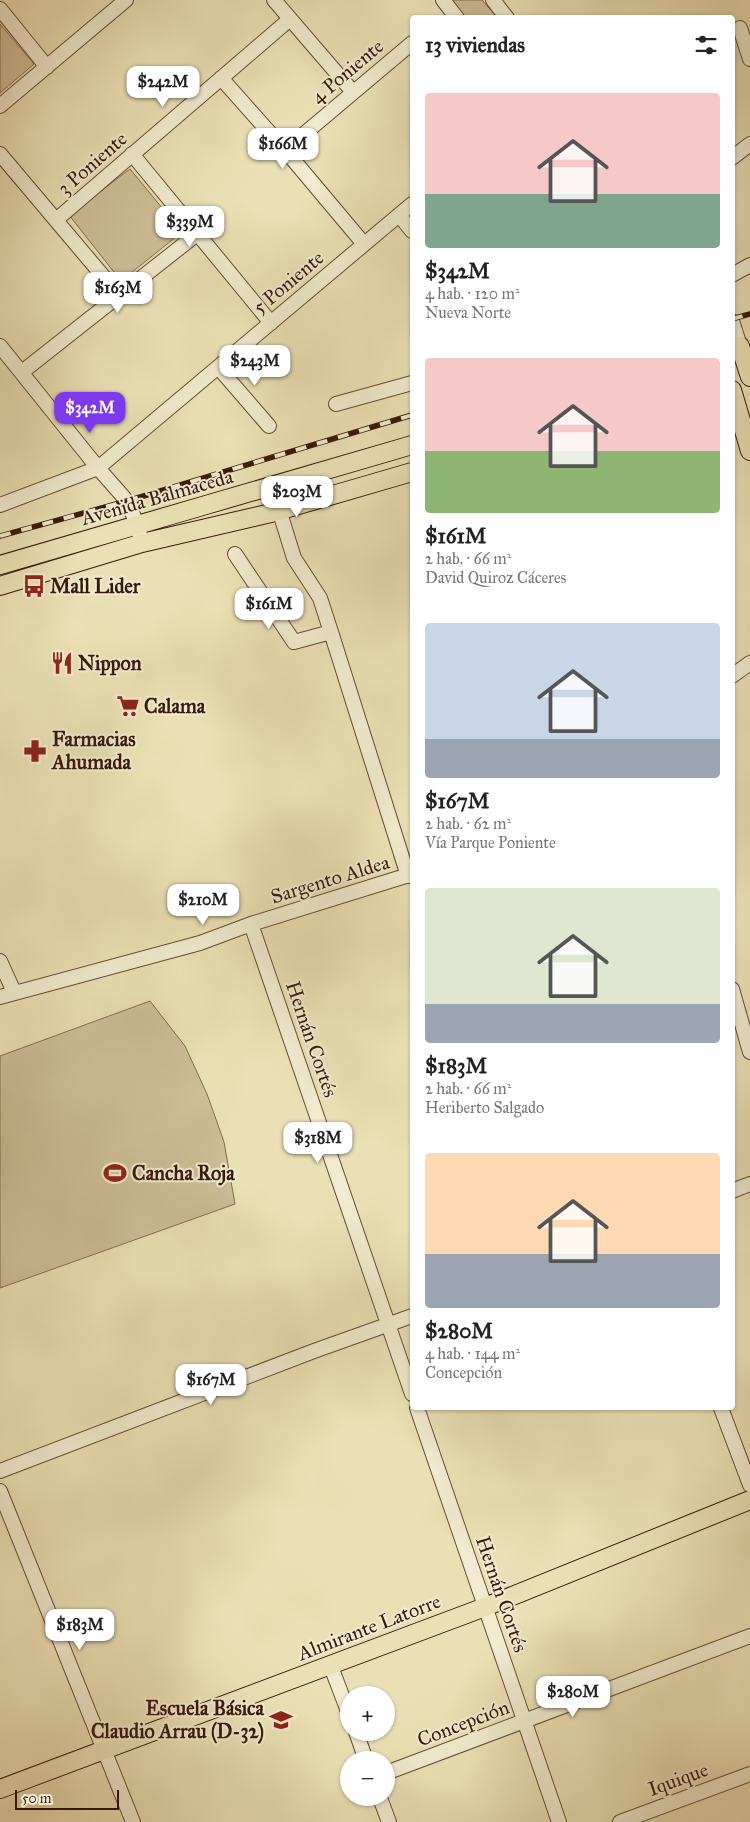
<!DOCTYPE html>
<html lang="es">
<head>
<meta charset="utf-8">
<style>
  :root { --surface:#fff; --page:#f6f6f6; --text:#222; --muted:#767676; --accent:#7c3aed }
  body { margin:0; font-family:"IM FELL Great Primer",serif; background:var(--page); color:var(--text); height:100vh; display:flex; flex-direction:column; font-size:19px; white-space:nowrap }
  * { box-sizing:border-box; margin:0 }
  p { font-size:16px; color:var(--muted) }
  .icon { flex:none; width:28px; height:28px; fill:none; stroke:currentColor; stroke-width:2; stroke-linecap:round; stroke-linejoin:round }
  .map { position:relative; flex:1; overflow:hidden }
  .details { position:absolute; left:410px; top:15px; width:325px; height:1395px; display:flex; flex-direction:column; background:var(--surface); border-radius:5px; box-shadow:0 1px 4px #0004 }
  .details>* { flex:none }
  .buttons { position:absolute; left:340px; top:1686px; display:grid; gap:10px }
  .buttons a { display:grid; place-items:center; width:55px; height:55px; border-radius:50%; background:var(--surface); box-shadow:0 1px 4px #0004; font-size:25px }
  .scale { position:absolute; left:15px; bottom:12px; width:104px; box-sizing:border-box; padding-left:5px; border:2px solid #381909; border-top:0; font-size:14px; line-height:18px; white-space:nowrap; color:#381909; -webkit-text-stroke:4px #f2ebcf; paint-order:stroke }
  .price { position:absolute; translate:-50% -42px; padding:0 11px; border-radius:10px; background:#fff; color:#222; font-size:16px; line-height:32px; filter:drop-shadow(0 1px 2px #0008) }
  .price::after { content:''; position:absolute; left:50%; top:30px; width:15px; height:11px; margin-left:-8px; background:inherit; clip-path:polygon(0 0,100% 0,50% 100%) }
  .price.active { background:var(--accent); color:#fff }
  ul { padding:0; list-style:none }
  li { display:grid; align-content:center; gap:10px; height:265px; padding:0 15px }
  li span { display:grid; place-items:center; height:155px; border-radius:5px; color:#555 }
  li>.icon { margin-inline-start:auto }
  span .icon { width:90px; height:90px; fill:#fffc; stroke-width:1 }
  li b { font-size:21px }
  h2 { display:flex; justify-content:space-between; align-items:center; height:60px; padding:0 15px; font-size:21px }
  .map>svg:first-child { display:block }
</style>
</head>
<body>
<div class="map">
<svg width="750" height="1822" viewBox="0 0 750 1822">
  <rect width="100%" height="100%" fill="#ebe0b5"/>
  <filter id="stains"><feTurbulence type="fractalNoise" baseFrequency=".004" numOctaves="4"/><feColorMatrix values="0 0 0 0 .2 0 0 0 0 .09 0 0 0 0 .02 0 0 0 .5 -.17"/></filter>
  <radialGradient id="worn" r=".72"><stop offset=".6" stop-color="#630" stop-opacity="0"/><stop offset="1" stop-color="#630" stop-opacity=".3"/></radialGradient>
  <path fill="#cdbe98" stroke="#826c50" d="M 451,0 L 482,0 L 497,17 L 465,17 Z
    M 0,24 L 34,64 L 0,93 Z
    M 130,169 L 182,232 L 121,281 L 69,215 Z
    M 150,1001 L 185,1046 L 207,1094 L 224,1142 L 235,1204 L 0,1288 L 0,1056 Z"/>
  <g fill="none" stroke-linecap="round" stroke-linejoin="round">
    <defs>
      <path id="minor" d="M 274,0 L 353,92
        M 443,0 L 457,18
        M 493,0 L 507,18
        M 0,9 L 47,67
        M 740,28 L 750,59
        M 221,78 L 285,150 L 364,244
        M 0,106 L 126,0
        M 285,150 L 412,43
        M 0,154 L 119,295
        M 132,154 L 271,323
        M 732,158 L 750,144
        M 399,215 L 412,231
        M 56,220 L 290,19
        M 732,275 L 750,265
        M 732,321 L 740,346
        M 0,346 L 98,468 L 127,501 L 137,524 L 142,543
        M 218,367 L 269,426
        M 22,372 L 197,234
        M 336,404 L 412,383
        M 272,487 L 294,558 L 320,598 L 331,632 L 408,876
        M 0,505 L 98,468 L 412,204
        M 235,554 L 294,642 L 331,632
        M 732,676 L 750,663
        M 251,924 L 412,1394
        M 0,961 L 14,992
        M 732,989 L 750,1052
        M 0,997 L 200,943 L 251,924 L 412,874
        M 732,1191 L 750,1184
        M 417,1408 L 559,1822
        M 721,1408 L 750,1485
        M 0,1471 L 314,1351 L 412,1316
        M 0,1491 L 133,1822
        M 330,1664 L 349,1714
        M 356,1732 L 366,1760
        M 386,1773 L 750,1636
        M 380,1798 L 389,1822
        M 620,1822 L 750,1774"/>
      <path id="major" d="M 740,346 L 750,377
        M 732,390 L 750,451
        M 0,565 C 137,524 275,486 412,445
        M 0,586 L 142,543 L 271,513 L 412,472
        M 0,1789 L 485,1607 L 750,1500"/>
    </defs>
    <use href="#minor" stroke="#654b34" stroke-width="16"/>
    <use href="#major" stroke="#381909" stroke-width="20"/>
    <use href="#minor" stroke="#f2ebcf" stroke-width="14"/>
    <use href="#major" stroke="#ebe0b5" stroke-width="18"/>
    <defs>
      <path id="rail" d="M 732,319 L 750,314
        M 0,536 L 127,501 L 412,415"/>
    </defs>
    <use href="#rail" stroke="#381909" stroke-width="5.5"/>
    <use href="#rail" stroke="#f2ebcf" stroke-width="4" stroke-dasharray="11" stroke-linecap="butt"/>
  </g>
  <defs>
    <symbol id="bus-bare" viewBox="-9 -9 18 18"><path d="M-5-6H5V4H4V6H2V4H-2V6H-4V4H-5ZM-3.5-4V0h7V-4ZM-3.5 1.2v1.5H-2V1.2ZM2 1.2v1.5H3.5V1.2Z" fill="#8f2418" stroke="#f2ebcf" stroke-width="2.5" paint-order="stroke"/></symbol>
    <symbol id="restaurant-bare" viewBox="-9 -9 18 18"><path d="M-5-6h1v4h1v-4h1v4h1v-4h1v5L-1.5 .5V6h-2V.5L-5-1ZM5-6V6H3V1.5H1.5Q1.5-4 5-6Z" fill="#8f2418" stroke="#f2ebcf" stroke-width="2.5" paint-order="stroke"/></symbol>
    <symbol id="supermarket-bare" viewBox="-9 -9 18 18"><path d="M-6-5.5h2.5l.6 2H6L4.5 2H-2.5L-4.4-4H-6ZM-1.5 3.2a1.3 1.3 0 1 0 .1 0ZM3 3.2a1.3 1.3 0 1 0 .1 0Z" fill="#8f2418" stroke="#f2ebcf" stroke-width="2.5" paint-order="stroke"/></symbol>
    <symbol id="pharmacy-bare" viewBox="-9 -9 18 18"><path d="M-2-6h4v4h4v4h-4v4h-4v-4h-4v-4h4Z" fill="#8f2418" stroke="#f2ebcf" stroke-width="2.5" paint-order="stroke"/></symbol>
    <symbol id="stadium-bare" viewBox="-9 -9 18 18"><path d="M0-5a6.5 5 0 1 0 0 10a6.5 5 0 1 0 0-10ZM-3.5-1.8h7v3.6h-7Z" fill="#8f2418" stroke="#f2ebcf" stroke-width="2.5" paint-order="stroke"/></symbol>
    <symbol id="school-bare" viewBox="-9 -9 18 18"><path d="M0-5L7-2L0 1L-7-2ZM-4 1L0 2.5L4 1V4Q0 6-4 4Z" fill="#8f2418" stroke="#f2ebcf" stroke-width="2.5" paint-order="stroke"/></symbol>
  </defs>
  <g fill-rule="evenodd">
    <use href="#bus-bare" x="18" y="570" width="32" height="32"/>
    <use href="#restaurant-bare" x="46" y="647" width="32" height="32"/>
    <use href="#supermarket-bare" x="112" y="690" width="32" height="32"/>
    <use href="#pharmacy-bare" x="19" y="735" width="32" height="32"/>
    <use href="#stadium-bare" x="99" y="1157" width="32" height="32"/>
    <use href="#school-bare" x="265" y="1704" width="32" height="32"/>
  </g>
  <g text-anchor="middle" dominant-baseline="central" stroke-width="4" stroke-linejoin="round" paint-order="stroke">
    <g font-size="20" fill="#381909" stroke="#f2ebcf">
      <text transform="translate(347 71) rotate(-40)">4 Poniente</text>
      <text transform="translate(92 163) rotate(-41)">3 Poniente</text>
      <text transform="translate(288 282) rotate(-40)">5 Poniente</text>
      <text transform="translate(157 497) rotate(-16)">Avenida Balmaceda</text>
      <text transform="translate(330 879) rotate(-17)">Sargento Aldea</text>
      <text transform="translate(312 1039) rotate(71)">Hernán Cortés</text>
      <text transform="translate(502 1594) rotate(71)">Hernán Cortés</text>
      <text transform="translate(369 1627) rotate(-21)">Almirante Latorre</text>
      <text transform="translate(463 1723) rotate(-21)">Concepción</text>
      <text transform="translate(678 1779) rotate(-20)">Iquique</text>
    </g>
    <g font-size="20" font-weight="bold" fill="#381909" stroke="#f2ebcf" text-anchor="start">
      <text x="50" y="586">Mall Lider</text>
      <text x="78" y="663">Nippon</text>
      <text x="144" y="706">Calama</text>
      <text x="52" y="739">Farmacias<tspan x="52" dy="23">Ahumada</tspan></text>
      <text x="132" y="1173">Cancha Roja</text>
      <text x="264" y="1708" text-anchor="end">Escuela Básica<tspan x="264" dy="23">Claudio Arrau (D-32)</tspan></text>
    </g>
  </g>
  <rect width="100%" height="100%" filter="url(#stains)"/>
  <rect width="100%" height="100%" fill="url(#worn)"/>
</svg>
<div class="buttons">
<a>+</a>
<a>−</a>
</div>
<div class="scale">50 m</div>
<b class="price" style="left:163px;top:108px">$242M</b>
<b class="price" style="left:283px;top:170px">$166M</b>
<b class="price" style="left:190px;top:248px">$339M</b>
<b class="price" style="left:118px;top:314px">$163M</b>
<b class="price" style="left:255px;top:387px">$243M</b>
<b class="price active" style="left:90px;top:434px">$342M</b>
<b class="price" style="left:297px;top:518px">$203M</b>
<b class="price" style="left:269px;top:630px">$161M</b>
<b class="price" style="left:203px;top:926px">$210M</b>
<b class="price" style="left:318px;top:1164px">$318M</b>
<b class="price" style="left:211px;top:1406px">$167M</b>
<b class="price" style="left:80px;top:1651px">$183M</b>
<b class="price" style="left:573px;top:1718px">$280M</b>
<section class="details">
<h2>13 viviendas<svg class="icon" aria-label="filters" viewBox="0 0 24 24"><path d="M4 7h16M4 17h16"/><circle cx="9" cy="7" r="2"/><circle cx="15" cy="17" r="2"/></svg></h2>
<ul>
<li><span style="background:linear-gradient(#f6c9c9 65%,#7fa58c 0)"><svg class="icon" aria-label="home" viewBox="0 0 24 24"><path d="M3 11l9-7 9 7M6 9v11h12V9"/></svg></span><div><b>$342M</b><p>4 hab. · 120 m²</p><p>Nueva Norte</p></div></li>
<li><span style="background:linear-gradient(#f6c9c9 60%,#8fb573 0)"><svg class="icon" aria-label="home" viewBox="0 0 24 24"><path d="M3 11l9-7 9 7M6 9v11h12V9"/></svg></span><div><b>$161M</b><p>2 hab. · 66 m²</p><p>David Quiroz Cáceres</p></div></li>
<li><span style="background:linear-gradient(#c9d6e8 75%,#9aa5b1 0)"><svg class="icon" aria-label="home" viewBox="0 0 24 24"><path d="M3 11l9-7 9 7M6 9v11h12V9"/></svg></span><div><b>$167M</b><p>2 hab. · 62 m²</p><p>Vía Parque Poniente</p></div></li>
<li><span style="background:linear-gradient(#dfe7d0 75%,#9aa5b1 0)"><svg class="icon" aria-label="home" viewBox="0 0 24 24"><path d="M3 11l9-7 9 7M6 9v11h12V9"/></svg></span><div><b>$183M</b><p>2 hab. · 66 m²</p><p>Heriberto Salgado</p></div></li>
<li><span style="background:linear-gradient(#ffd9b3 65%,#9aa5b1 0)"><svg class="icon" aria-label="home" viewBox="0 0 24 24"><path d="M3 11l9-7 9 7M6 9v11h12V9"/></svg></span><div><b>$280M</b><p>4 hab. · 144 m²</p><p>Concepción</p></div></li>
</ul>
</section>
</div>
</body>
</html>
